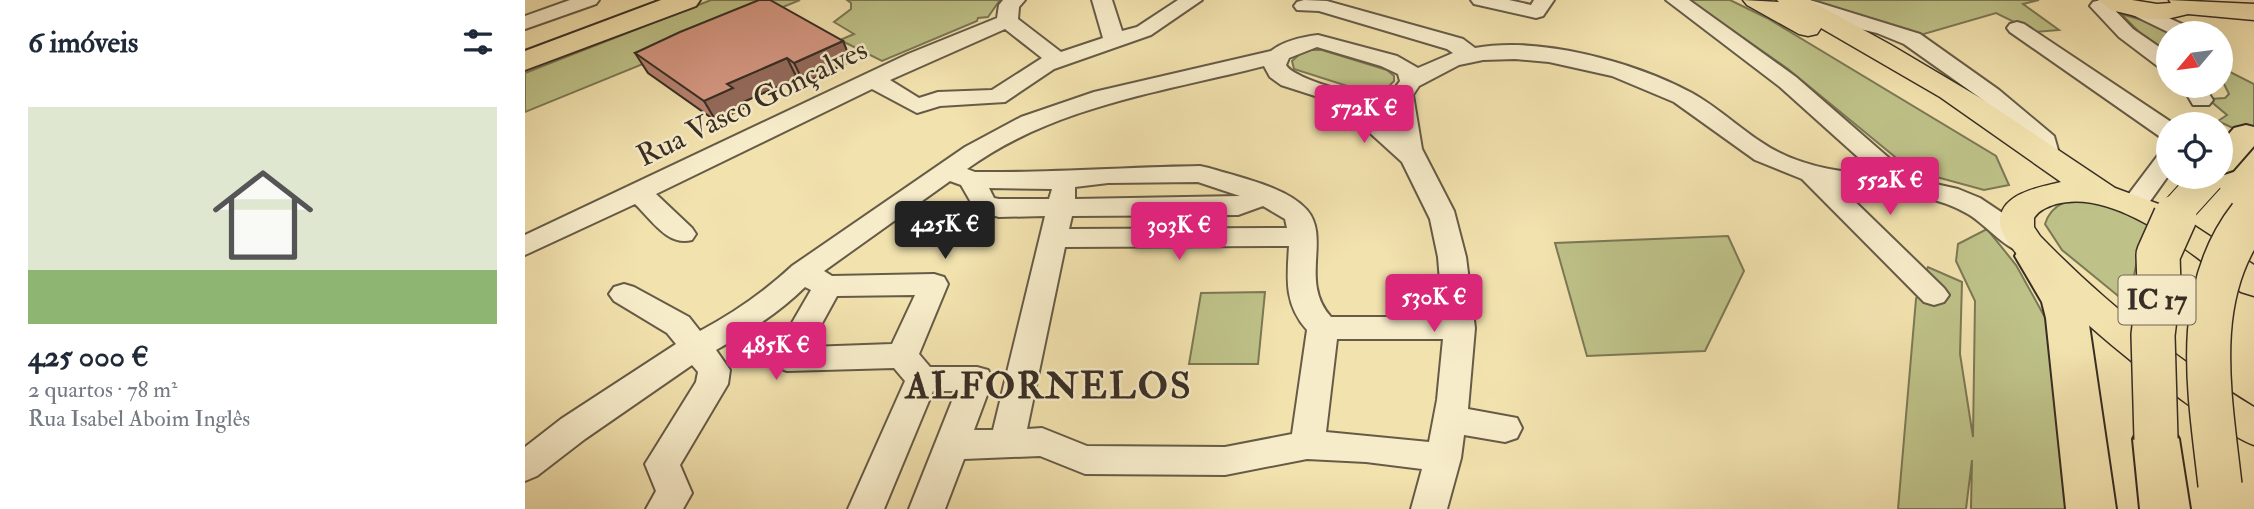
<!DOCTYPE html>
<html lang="pt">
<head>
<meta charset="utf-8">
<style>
  :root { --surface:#fff; --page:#f6f6f7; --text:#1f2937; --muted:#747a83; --accent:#db2777 }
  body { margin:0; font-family:"IM FELL Double Pica",serif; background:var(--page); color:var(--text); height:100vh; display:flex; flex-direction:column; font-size:26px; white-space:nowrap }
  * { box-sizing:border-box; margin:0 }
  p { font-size:23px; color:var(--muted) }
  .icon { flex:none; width:38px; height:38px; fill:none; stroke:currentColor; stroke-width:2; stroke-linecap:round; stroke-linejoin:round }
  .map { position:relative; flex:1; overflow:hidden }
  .details { display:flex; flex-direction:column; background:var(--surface); width:525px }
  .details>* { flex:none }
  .needle { width:46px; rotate:241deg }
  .fabs { position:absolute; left:1631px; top:21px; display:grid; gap:14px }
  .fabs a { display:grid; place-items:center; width:77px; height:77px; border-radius:50%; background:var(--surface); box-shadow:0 7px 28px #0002; font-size:35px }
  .price { position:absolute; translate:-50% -60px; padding:0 16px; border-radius:7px; background:var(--accent); color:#fff; font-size:23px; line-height:46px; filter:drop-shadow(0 2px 4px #0008) }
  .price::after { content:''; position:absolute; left:50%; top:42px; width:21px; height:16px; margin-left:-10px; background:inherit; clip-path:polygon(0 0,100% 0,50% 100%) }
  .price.active { background:#222; color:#fff }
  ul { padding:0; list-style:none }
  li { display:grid; align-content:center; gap:14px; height:371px; padding:0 28px }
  li span { display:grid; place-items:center; height:217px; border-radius:0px; color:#555 }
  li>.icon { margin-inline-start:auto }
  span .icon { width:126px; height:126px; fill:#fffc; stroke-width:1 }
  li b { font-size:30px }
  h2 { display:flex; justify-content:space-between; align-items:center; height:84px; padding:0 28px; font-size:30px }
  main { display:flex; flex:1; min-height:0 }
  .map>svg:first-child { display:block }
</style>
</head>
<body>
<main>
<section class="details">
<h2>6 imóveis<svg class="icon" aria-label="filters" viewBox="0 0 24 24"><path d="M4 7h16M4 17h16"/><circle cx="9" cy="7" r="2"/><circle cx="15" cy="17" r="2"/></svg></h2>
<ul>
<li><span style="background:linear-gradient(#dfe7d0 75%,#8fb573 0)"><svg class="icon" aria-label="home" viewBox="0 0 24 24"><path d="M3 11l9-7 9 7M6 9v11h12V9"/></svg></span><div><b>425 000 €</b><p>2 quartos · 78 m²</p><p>Rua Isabel Aboim Inglês</p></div></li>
</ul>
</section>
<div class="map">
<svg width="1729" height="509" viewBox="0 0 1729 509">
  <rect width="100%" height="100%" fill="#f2e2ae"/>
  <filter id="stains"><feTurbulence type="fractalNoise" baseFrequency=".00286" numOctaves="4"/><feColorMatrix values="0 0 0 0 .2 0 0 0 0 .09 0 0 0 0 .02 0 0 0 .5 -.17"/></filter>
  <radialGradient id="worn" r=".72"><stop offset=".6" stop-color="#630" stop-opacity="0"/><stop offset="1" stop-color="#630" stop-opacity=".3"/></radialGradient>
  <path fill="#bec288" stroke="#7b7856" stroke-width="2" d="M 186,0 L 275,0 L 0,112 L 0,73 Z
    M 322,0 L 475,0 L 463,17 L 453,18 L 452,21 L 357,61 L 315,40 L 329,34 L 309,22 L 326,9 L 326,3 Z
    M 1164,0 L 1205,0 L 1242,18 L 1471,156 L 1484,185 L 1459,190 L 1386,170 L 1263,69 Z
    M 1283,0 L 1514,0 L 1498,4 L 1534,30 L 1510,32 L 1471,13 L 1392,36 L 1362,23 L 1317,15 Z
    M 1596,14 L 1631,24 L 1649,33 L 1643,33 L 1643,54 L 1615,33 Z
    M 784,50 L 797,50 L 862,70 L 869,76 L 869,81 L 860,90 L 844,93 L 769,69 L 767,61 L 777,52 Z
    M 1696,63 L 1703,71 L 1729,84 L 1729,138 L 1693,121 L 1702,115 L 1683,99 L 1700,98 L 1704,94 L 1696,78 Z
    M 1568,197 L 1624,224 L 1613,256 L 1603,304 L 1537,250 L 1520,224 C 1527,202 1547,198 1568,197 Z
    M 1462,229 L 1491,265 L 1522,321 L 1542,509 L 1446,509 L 1447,460 L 1441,509 L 1373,509 L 1391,299 L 1403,267 L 1437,282 L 1435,354 L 1448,437 L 1450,301 L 1431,261 L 1433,244 Z
    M 1203,236 L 1219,271 L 1180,351 L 1062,356 L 1030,243 Z
    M 740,292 L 733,364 L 664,364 L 676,293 Z"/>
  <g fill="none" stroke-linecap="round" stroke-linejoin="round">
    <defs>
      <path id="minor" d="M 45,0 L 74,0 L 71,4 L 0,29 L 0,16 Z
        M 478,0 L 500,0 L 494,7 L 493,19 L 536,52 L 578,38 L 567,0 L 587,0 L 597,31 L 612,27 L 653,0 L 677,0 L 626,35 L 529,69 L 480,102 L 415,106 L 392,113 L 347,89 L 131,194 L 167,228 L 171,234 L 167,240 C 143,247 126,219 110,204 L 0,255 L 0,235 L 383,54 L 472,18 L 474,5 ZM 480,29 L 517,58 L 467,90 L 413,92 L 394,98 L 365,80 Z
        M 779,0 L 802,1 L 938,39 L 950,48 C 1014,36 1110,62 1167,93 C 1192,107 1212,126 1236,142 C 1271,166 1312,172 1353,175 L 1255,87 L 1141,0 L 1164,0 L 1271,77 L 1388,179 L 1433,189 L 1455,198 L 1488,220 L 1515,245 L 1511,252 C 1486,259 1464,226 1443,214 C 1404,191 1359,194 1316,188 L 1419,288 L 1424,295 L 1419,302 L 1409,305 L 1399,302 L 1277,179 L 1230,160 L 1149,102 L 1087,76 L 1024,62 L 990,59 L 958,60 L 934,65 L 894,86 L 888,95 L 897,149 L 929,211 L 941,257 L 950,328 L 943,409 L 992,418 L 997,428 L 992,438 L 980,442 L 939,435 L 936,458 L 922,509 L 886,509 L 897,469 L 841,462 L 782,459 L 700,475 L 560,474 L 515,456 L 439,459 L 420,509 L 384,509 L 431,391 L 408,391 L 359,509 L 323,509 L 380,381 L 369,368 L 262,371 L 251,367 L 246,359 L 286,290 L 280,287 C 254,313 223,332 191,350 L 205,370 L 203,384 L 155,465 L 167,493 L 158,509 L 121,509 L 131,491 L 120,464 L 171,382 L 173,372 L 167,365 L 60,439 L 12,476 L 0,481 L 0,447 L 36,419 L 151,344 L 142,333 L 89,301 L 84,294 L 89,287 L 99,284 L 109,287 L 164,317 L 175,331 C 209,313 239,292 267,266 L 440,147 L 496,117 L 569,92 L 746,51 C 759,41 776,37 793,35 L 872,56 L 893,68 L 928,53 L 922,49 L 794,11 L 772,10 L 769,6 L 772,2 ZM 792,47 L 856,66 L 873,74 L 875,81 C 871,87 865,93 858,95 C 842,100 768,79 761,65 L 764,58 ZM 739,66 L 745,77 L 756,85 L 812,103 L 877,162 L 905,219 L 913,257 L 918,317 L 806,317 C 774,282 806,238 782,210 C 762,187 713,177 684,168 L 675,166 C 600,167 525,173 450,172 L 442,169 C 529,106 637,92 739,66 ZM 865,107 L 867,127 L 847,109 ZM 425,181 L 436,185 L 451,211 L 474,217 L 520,216 L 468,430 L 449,430 L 468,379 L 463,370 L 452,367 L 405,367 L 394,354 L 423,284 L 419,277 L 409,274 L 307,276 L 299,271 ZM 673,182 L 715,196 L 550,199 L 550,187 L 583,183 ZM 464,188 L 527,189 L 524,199 L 474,199 L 469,198 ZM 738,206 L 760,219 L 762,228 L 544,229 L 547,216 L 713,215 ZM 764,246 C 762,279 759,304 782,330 L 767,434 L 700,447 L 562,446 L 517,428 L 502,429 L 540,247 ZM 390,295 L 367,344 L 284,347 L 312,296 ZM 812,339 L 918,339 L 912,400 L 904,442 L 801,432 Z
        M 946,0 L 984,0 L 1006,5 L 1009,0 L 1029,0 L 1018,16 L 1011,18 L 949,4 Z
        M 1256,0 L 1285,0 L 1395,34 L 1474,90 L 1529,136 L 1535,157 L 1532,162 L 1523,165 L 1514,162 L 1508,143 L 1458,100 L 1379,44 L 1352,33 L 1314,24 L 1259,4 Z
        M 1575,0 L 1582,2 L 1608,29 L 1643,53 L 1643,70 L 1635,68 L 1594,37 L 1565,6 L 1568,2 Z
        M 1615,5 L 1668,29 L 1672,33 L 1645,33 L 1608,15 L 1605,11 L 1608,7 Z
        M 1492,22 L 1499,24 L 1649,124 L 1643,124 L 1643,138 L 1634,136 L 1485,32 L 1482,28 L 1485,24 Z
        M 1657,86 L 1679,86 L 1688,100 L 1684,105 L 1668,105 Z
        M 1643,151 L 1643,176 L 1618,211 L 1609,214 L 1600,211 L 1596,205 L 1600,199 L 1634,154 Z"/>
      <path id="major" d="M 1218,0 L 1254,2 L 1252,0 L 1284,0 L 1366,45 L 1457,99 L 1590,188 L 1639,206 L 1729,265 L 1729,296 L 1716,292 C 1671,257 1592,187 1531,204 C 1522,207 1514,210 1509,218 L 1509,227 L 1515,236 C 1578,301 1652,360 1729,407 L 1729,445 C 1686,431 1476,265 1475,223 C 1474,193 1516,187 1536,182 L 1415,97 L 1296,28 L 1292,34 L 1283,36 L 1274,34 L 1222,5 Z
        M 1573,0 L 1607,0 L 1632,4 L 1646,3 L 1644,0 L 1729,4 L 1729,20 L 1663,14 L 1642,19 L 1623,19 L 1586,10 Z"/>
      <path id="highway" d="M 136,0 L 175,0 L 171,6 L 0,70 L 0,51 Z
        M 1721,125 L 1729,127 L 1729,146 L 1708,170 L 1696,174 L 1696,143 L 1709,128 Z
        M 1509,243 L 1523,247 L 1557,301 L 1563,318 L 1591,509 L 1541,509 L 1521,318 L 1517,302 L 1490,256 L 1495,247 Z
        M 1631,420 L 1647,426 L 1654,439 L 1665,509 L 1615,509 L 1608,439 L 1615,426 Z"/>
    </defs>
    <use href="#minor" stroke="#665b47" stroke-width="4"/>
    <use href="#major" stroke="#382e25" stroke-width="3"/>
    <use href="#highway" stroke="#382e25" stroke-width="4"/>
    <use href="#minor" fill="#f7ecca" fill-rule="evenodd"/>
    <use href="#major" fill="#f2e2ae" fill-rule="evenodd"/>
    <use href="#highway" fill="#f2e2ae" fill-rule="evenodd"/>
    <defs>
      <path id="highway-bridge-far1" d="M 1650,219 L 1654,209 L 1683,177
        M 1723,219 L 1729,211"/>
      <path id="highway-bridge" d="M 1631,439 L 1628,335 L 1634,286 L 1633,255 L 1650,217
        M 1695,485 C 1685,395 1665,294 1725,217"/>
    </defs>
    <use href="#highway-bridge-far1" stroke="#382e25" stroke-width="34" stroke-linecap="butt"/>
    <use href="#highway-bridge" stroke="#382e25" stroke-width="46" stroke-linecap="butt"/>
    <use href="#highway-bridge-far1" stroke="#f2e2ae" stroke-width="32"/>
    <use href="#highway-bridge" stroke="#f2e2ae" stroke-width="43"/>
  </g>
  <path fill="#b68270" stroke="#382e25" stroke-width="2" d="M 318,41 L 326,61 L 279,83 L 272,78 L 216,103 L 219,108 L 191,121 L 123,73 L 110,53 Z"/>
  <path fill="#946a5b" stroke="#382e25" stroke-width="2" d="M 318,41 L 326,61 L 279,83 L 269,63 Z
    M 262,58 L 272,78 L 216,103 L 219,108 L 191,121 L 179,101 L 202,84 Z"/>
  <path fill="#d49782" stroke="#382e25" stroke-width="2" d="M 234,0 L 245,0 L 318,41 L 269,63 L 262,58 L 202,84 L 208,88 L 179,101 L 110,53 L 155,32 Z"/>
  <g text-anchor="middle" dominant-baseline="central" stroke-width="5" stroke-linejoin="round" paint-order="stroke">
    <rect fill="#f7ecca" stroke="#716756" stroke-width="2" x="1593.5" y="275.5" width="77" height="49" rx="5"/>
    <g font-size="28" font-weight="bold" fill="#382e25">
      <text x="1632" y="300">IC 17</text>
    </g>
    <g font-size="30" fill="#382e25" stroke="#f7ecca">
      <text transform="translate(227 103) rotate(-26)">Rua Vasco Gonçalves</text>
    </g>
    <g font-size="37" font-weight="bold" letter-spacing="2" fill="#382e25" stroke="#f7ecca">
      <text x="524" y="386">ALFORNELOS</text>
    </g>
  </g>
  <rect width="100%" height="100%" filter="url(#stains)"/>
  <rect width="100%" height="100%" fill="url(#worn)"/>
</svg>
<div class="fabs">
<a><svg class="needle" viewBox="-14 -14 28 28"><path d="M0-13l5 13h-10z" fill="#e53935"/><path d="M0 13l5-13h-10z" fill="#747a83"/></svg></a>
<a><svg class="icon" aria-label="locate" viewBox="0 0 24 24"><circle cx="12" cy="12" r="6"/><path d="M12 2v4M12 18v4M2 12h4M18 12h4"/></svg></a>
</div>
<b class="price" style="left:839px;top:145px">572K €</b>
<b class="price" style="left:1365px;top:217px">552K €</b>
<b class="price active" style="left:420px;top:261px">425K €</b>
<b class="price" style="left:654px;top:262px">303K €</b>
<b class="price" style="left:909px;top:334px">530K €</b>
<b class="price" style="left:251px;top:382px">485K €</b>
</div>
</main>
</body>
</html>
